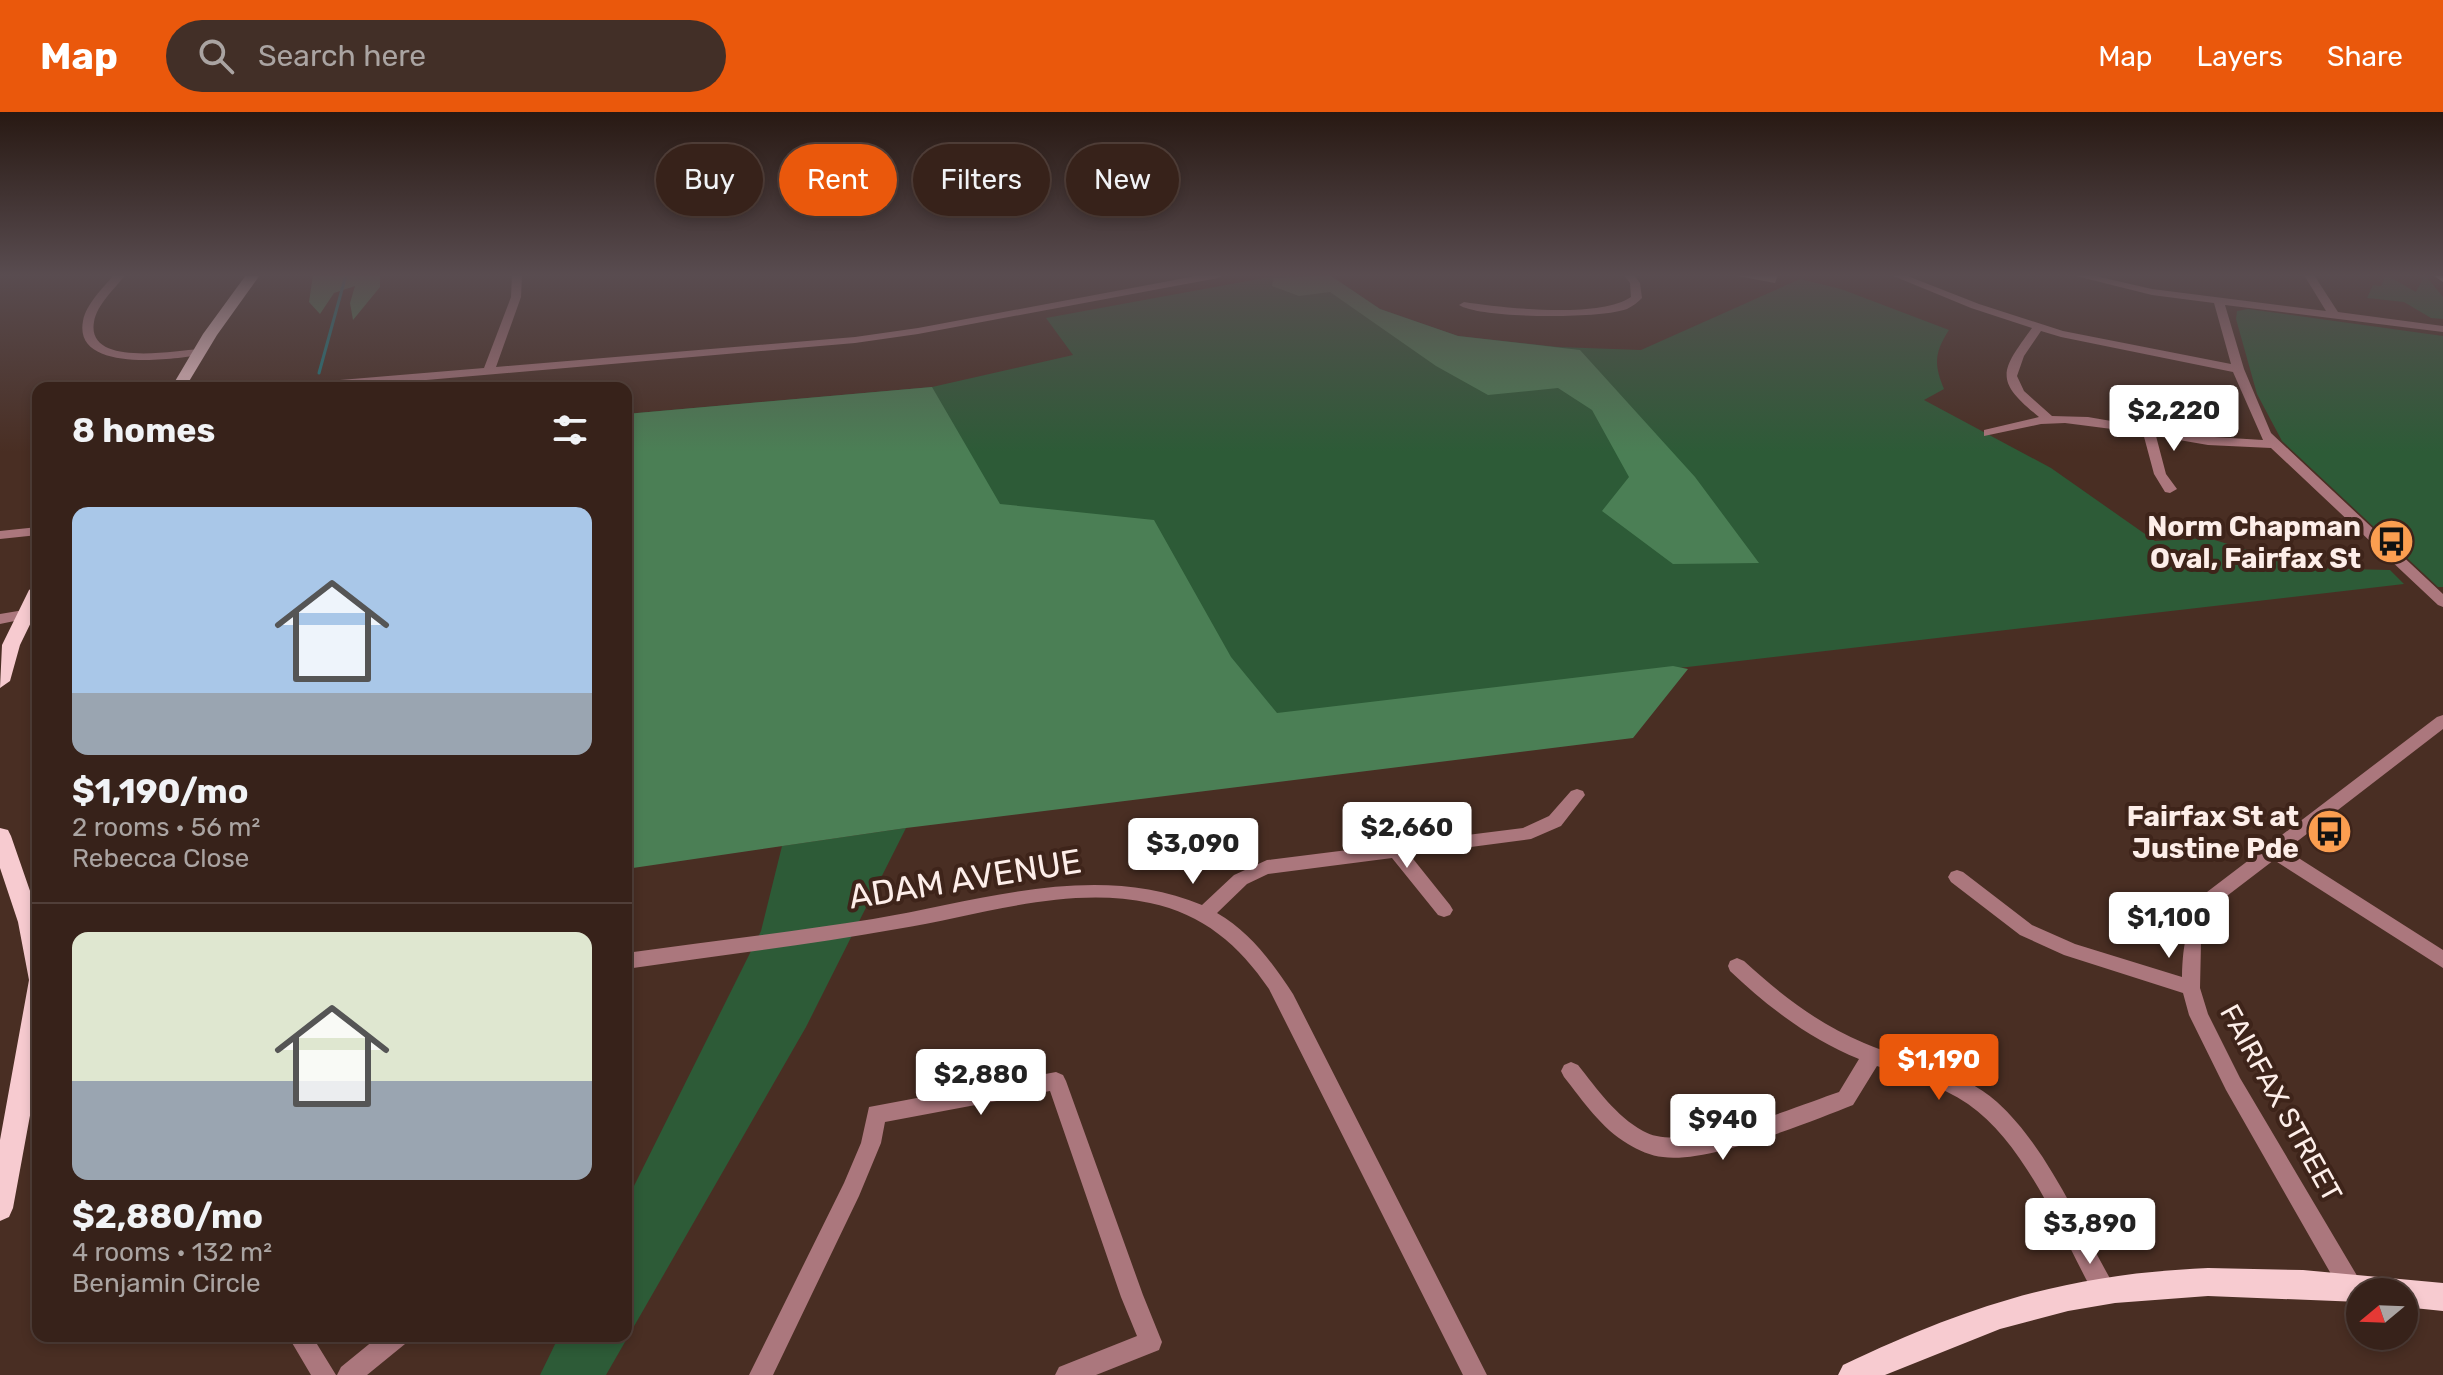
<!DOCTYPE html>
<html lang="en">
<head>
<meta charset="utf-8">
<style>
  :root { --surface:#37221a; --page:#422f27; --text:#f1f3f6; --muted:#aaa4a2; --line:#513f39; --accent:#ea580c }
  body { margin:0; font-family:Rubik,sans-serif; background:var(--page); color:var(--text); height:100vh; display:flex; flex-direction:column; font-size:30px; white-space:nowrap }
  * { box-sizing:border-box; margin:0 }
  p { font-size:26px; color:var(--muted) }
  .icon { flex:none; width:44px; height:44px; fill:none; stroke:currentColor; stroke-width:2; stroke-linecap:round; stroke-linejoin:round }
  .map { position:relative; flex:1; overflow:hidden }
  .panel { position:absolute; left:32px; top:270px; width:600px; height:960px; display:flex; flex-direction:column; background:var(--surface); border-radius:16px; box-shadow:0 4px 12px #0003,0 0 0 2px var(--line) }
  .panel>* { flex:none }
  .hud { position:absolute; left:656px; top:32px; width:760px; height:72px; display:flex; gap:16px }
  .needle { width:52px; rotate:251deg }
  .tools { position:absolute; left:2346px; top:1166px; display:grid; gap:16px }
  .tools a { display:grid; place-items:center; width:72px; height:72px; border-radius:50%; background:var(--surface); box-shadow:0 4px 12px #0003,0 0 0 2px var(--line); font-size:40px }
  .price { position:absolute; translate:-50% -68px; padding:0 18px; border-radius:8px; background:#fff; color:#222; font-size:26px; line-height:52px; filter:drop-shadow(0 2px 4px #0008) }
  .price::after { content:''; position:absolute; left:50%; top:48px; width:24px; height:18px; margin-left:-12px; background:inherit; clip-path:polygon(0 0,100% 0,50% 100%) }
  .price.selected { background:var(--accent); color:#fff }
  ul { padding:0; list-style:none }
  li { display:grid; align-content:center; gap:16px; height:424px; padding:0 40px }
  li+li { border-top:2px solid var(--line) }
  li span { display:grid; place-items:center; height:248px; border-radius:16px; color:#555 }
  li>.icon { margin-inline-start:auto }
  span .icon { width:144px; height:144px; fill:#fffc; stroke-width:1 }
  li b { font-size:34px }
  h2 { display:flex; justify-content:space-between; align-items:center; height:96px; padding:0 40px; font-size:34px }
  .tag { padding:0 28px; border-radius:36px; background:var(--surface); box-shadow:0 4px 12px #0003,0 0 0 2px var(--line); font-size:28px; line-height:72px }
  .tag.selected { background:var(--accent); color:#fff }
  header { display:flex; align-items:center; gap:48px; box-sizing:border-box; height:112px; padding:0 40px; background:var(--accent); color:#fff }
  header strong { font-size:38px }
  nav { display:flex; gap:44px; margin-inline-start:auto; font-size:28px }
  .search { width:560px; height:72px; background:var(--page); display:flex; align-items:center; gap:20px; box-sizing:border-box; padding:0 28px; border-radius:44px; color:var(--muted); font-size:30px }
  .map>svg:first-child { display:block }
</style>
</head>
<body>
<header>
<strong>Map</strong>
<div class="search"><svg class="icon" aria-label="search" viewBox="0 0 24 24"><circle cx="10" cy="10" r="6"/><path d="M15 15l6 6"/></svg>Search here</div>
<nav><a>Map</a><a>Layers</a><a>Share</a></nav>
</header>
<div class="map">
<svg width="2443" height="1263" viewBox="0 0 2443 1263">
  <rect width="100%" height="100%" fill="#492e23"/>
  <path fill="#2d5b37" d="M 1280,163 L 1330,163 L 1380,197 L 1458,224 L 1558,235 L 1641,238 L 1800,167 L 1841,177 L 1949,218 C 1934,241 1934,253 1944,277 L 1924,288 L 2051,356 L 2155,429 L 2208,426 L 2307,456 L 2390,458 L 2404,472 L 626,678 L 626,302 L 932,275 L 1073,243 L 1046,206 Z
    M 2386,163 L 2416,180 L 2423,166 L 2418,163 L 2425,163 L 2443,185 L 2443,207 L 2431,206 L 2404,190 L 2367,186 L 2373,173 L 2381,174 Z
    M 2248,197 L 2443,224 L 2443,475 L 2438,475 L 2282,329 L 2257,282 L 2236,207 L 2237,199 Z
    M 906,716 L 806,915 L 606,1263 L 540,1263 L 559,1224 L 626,1224 L 626,1090 L 761,819 L 782,734 Z"/>
  <path fill="#4b7f55" d="M 313,163 L 380,163 L 380,175 L 353,208 L 350,191 L 355,174 L 334,181 L 320,202 L 309,190 Z
    M 1331,164 L 1380,197 L 1458,224 L 1580,238 L 1695,365 L 1759,451 L 1673,452 L 1602,399 L 1629,365 L 1592,298 L 1558,276 L 1488,283 L 1436,254 L 1330,180 L 1299,184 L 1272,174 L 1274,166 Z
    M 932,275 L 1000,392 L 1154,408 L 1231,545 L 1277,601 L 1673,554 L 1688,557 L 1633,626 L 906,716 L 626,757 L 626,302 Z"/>
  <g fill="none" stroke-linecap="round" stroke-linejoin="round">
    <path stroke="#157c81" stroke-width="3" d="M 319,261 L 346,163"/>
    <path fill="#ab777d" fill-rule="evenodd" d="M 114,163 L 125,163 C 115,177 97,192 94,210 C 86,255 173,239 199,237 L 203,238 L 203,242 C 174,248 73,261 83,209 C 86,192 103,176 114,163 Z
      M 512,163 L 522,163 L 521,185 L 496,255 L 855,225 L 918,216 L 1201,163 L 1223,163 L 1218,166 L 918,222 L 855,231 L 334,276 L 286,276 L 292,272 L 484,256 L 511,185 Z
      M 1624,163 L 1634,163 L 1640,171 L 1642,186 C 1638,190 1633,194 1627,197 C 1601,207 1481,207 1459,193 L 1464,190 C 1504,196 1598,207 1631,185 L 1630,171 Z
      M 1891,163 L 1905,163 L 1979,192 L 2063,219 L 2231,252 L 2214,191 L 2152,183 L 2072,163 L 2091,163 L 2152,177 L 2326,199 L 2304,163 L 2314,163 L 2338,200 L 2443,214 L 2443,220 L 2225,193 L 2244,257 L 2271,321 L 2443,482 L 2443,495 L 2438,493 L 2271,336 L 2208,333 L 2156,324 L 2166,362 L 2177,377 L 2170,381 L 2165,380 L 2154,362 L 2143,321 L 2065,311 L 2041,312 L 1984,324 L 1984,318 L 2039,305 C 1994,268 2000,260 2032,216 L 1971,196 ZM 2041,219 L 2061,225 L 2233,260 L 2263,328 L 2198,324 L 2088,305 L 2052,304 L 2024,279 L 2017,264 L 2024,244 Z
      M 38,415 L 38,423 L 0,427 L 0,419 Z
      M 24,498 L 31,503 L 29,506 L 0,512 L 0,502 Z
      M 2443,603 L 2443,617 L 2286,738 L 2443,838 L 2443,856 L 2274,748 L 2219,790 L 2208,810 L 2201,831 L 2200,876 L 2208,902 L 2240,966 L 2359,1167 L 2362,1175 L 2359,1183 L 2351,1186 L 2343,1183 L 2226,978 L 2189,903 L 2183,881 L 2064,843 L 2020,823 L 1951,770 L 1948,765 L 1951,760 L 1957,758 L 1963,760 L 2032,813 L 2075,832 L 2182,865 C 2183,828 2187,811 2207,780 L 2437,605 Z
      M 1577,677 L 1583,679 L 1585,683 L 1561,714 L 1531,727 L 1410,743 L 1450,793 L 1453,798 L 1450,803 L 1444,805 L 1438,803 L 1392,746 L 1268,762 L 1247,772 L 1217,801 C 1250,820 1272,850 1293,882 L 1487,1263 L 1463,1263 L 1269,877 C 1239,833 1203,802 1150,791 C 1067,773 978,804 897,817 C 807,833 716,844 626,857 L 626,841 C 708,830 791,820 873,807 C 981,789 1096,749 1202,793 L 1234,763 L 1267,748 L 1523,716 L 1549,704 L 1571,679 Z
      M 1737,846 L 1744,849 C 1780,882 1818,912 1864,931 C 1909,950 1960,957 1997,990 C 2047,1035 2079,1112 2112,1170 L 2115,1178 L 2112,1186 L 2104,1189 L 2096,1186 C 2062,1124 2027,1033 1968,992 C 1940,973 1908,965 1877,954 L 1853,993 C 1810,1010 1706,1052 1663,1045 C 1651,1044 1638,1038 1628,1032 C 1601,1016 1583,989 1564,965 L 1561,959 L 1564,953 L 1571,950 L 1578,953 C 1597,977 1616,1004 1643,1019 C 1684,1043 1794,995 1839,980 L 1859,947 C 1810,927 1769,896 1730,859 L 1728,854 L 1730,849 Z
      M 1056,960 L 1063,963 L 1066,969 L 1143,1183 L 1162,1230 L 1159,1238 L 1096,1263 L 1055,1263 L 1059,1255 L 1137,1224 L 1121,1185 L 1050,979 L 885,1010 L 881,1031 L 859,1084 L 773,1263 L 749,1263 L 844,1071 L 861,1031 L 869,995 Z
      M 288,1224 L 312,1224 L 336,1263 L 311,1263 Z
      M 379,1224 L 408,1224 L 405,1232 L 367,1263 L 337,1263 L 341,1255 Z"/>
    <path fill="#f7cbd0" fill-rule="evenodd" d="M 246,163 L 260,163 L 217,223 L 185,276 L 171,276 L 203,222 Z
      M 38,472 L 38,496 L 20,533 L 10,569 L 0,576 L 2,533 L 29,478 Z
      M 0,716 L 8,718 L 11,724 L 38,802 L 38,960 L 13,1096 L 9,1105 L 0,1109 L 0,1028 L 29,868 L 18,810 L 0,756 Z
      M 2208,1156 L 2303,1158 L 2443,1171 L 2443,1199 L 2404,1195 L 2404,1180 L 2360,1180 L 2360,1190 L 2208,1184 L 2115,1191 L 2068,1199 L 2000,1217 L 1885,1263 L 1838,1263 L 1843,1253 C 1970,1193 2067,1162 2208,1156 Z"/>
    <path fill="#f8f8f8" fill-rule="evenodd" d="M 2433,163 L 2443,163 L 2443,170 Z"/>
  </g>
  <path fill="#b09289" d="M 1732,163 L 1778,163 L 1775,171 Z"/>
  <linearGradient id="sky" x2="0" y2="1"><stop stop-color="#281913"/><stop offset="0.48" stop-color="#594c50"/><stop offset="1" stop-color="#594c50" stop-opacity="0"/></linearGradient>
  <rect width="2443" height="340" fill="url(#sky)"/>
  <defs>
    <symbol id="bus-disc" viewBox="-11 -11 22 22"><circle r="9.5" fill="#fb9e50" stroke="#3e241a"/><path d="M-5-6H5V4H4V6H2V4H-2V6H-4V4H-5ZM-3.5-4V0h7V-4ZM-3.5 1.2v1.5H-2V1.2ZM2 1.2v1.5H3.5V1.2Z" fill="#111"/></symbol>
  </defs>
  <g fill-rule="evenodd">
    <use href="#bus-disc" x="2366" y="404" width="51" height="51"/>
    <use href="#bus-disc" x="2304" y="694" width="51" height="51"/>
  </g>
  <g text-anchor="middle" dominant-baseline="central" stroke-width="8" stroke-linejoin="round" paint-order="stroke">
    <g font-size="28" font-weight="bold" fill="#fdeee9" stroke="#3e241a" text-anchor="end">
      <text x="2361" y="414">Norm Chapman<tspan x="2361" dy="32">Oval, Fairfax St</tspan></text>
      <text x="2299" y="704">Fairfax St at<tspan x="2299" dy="32">Justine Pde</tspan></text>
    </g>
    <g font-size="28" fill="#fdeee9" stroke="#3e241a">
      <text transform="translate(2281 991) rotate(61)">FAIRFAX STREET</text>
    </g>
    <g font-size="34" fill="#fdeee9" stroke="#3e241a">
      <text transform="translate(965 767) rotate(-9)">ADAM AVENUE</text>
    </g>
  </g>
</svg>
<div class="tools">
<a><svg class="needle" viewBox="-14 -14 28 28"><path d="M0-13l5 13h-10z" fill="#e53935"/><path d="M0 13l5-13h-10z" fill="#aaa4a2"/></svg></a>
</div>
<b class="price" style="left:2174px;top:341px">$2,220</b>
<b class="price" style="left:1407px;top:758px">$2,660</b>
<b class="price" style="left:1193px;top:774px">$3,090</b>
<b class="price" style="left:2169px;top:848px">$1,100</b>
<b class="price selected" style="left:1939px;top:990px">$1,190</b>
<b class="price" style="left:981px;top:1005px">$2,880</b>
<b class="price" style="left:1723px;top:1050px">$940</b>
<b class="price" style="left:2090px;top:1154px">$3,890</b>
<div class="hud">
<a class="tag">Buy</a>
<a class="tag selected">Rent</a>
<a class="tag">Filters</a>
<a class="tag">New</a>
</div>
<section class="panel">
<h2>8 homes<svg class="icon" aria-label="filters" viewBox="0 0 24 24"><path d="M4 7h16M4 17h16"/><circle cx="9" cy="7" r="2"/><circle cx="15" cy="17" r="2"/></svg></h2>
<ul>
<li><span style="background:linear-gradient(#a9c7e8 75%,#9aa5b1 0)"><svg class="icon" aria-label="home" viewBox="0 0 24 24"><path d="M3 11l9-7 9 7M6 9v11h12V9"/></svg></span><div><b>$1,190/mo</b><p>2 rooms · 56 m²</p><p>Rebecca Close</p></div></li>
<li><span style="background:linear-gradient(#dfe7d0 60%,#9aa5b1 0)"><svg class="icon" aria-label="home" viewBox="0 0 24 24"><path d="M3 11l9-7 9 7M6 9v11h12V9"/></svg></span><div><b>$2,880/mo</b><p>4 rooms · 132 m²</p><p>Benjamin Circle</p></div></li>
</ul>
</section>
</div>
</body>
</html>
